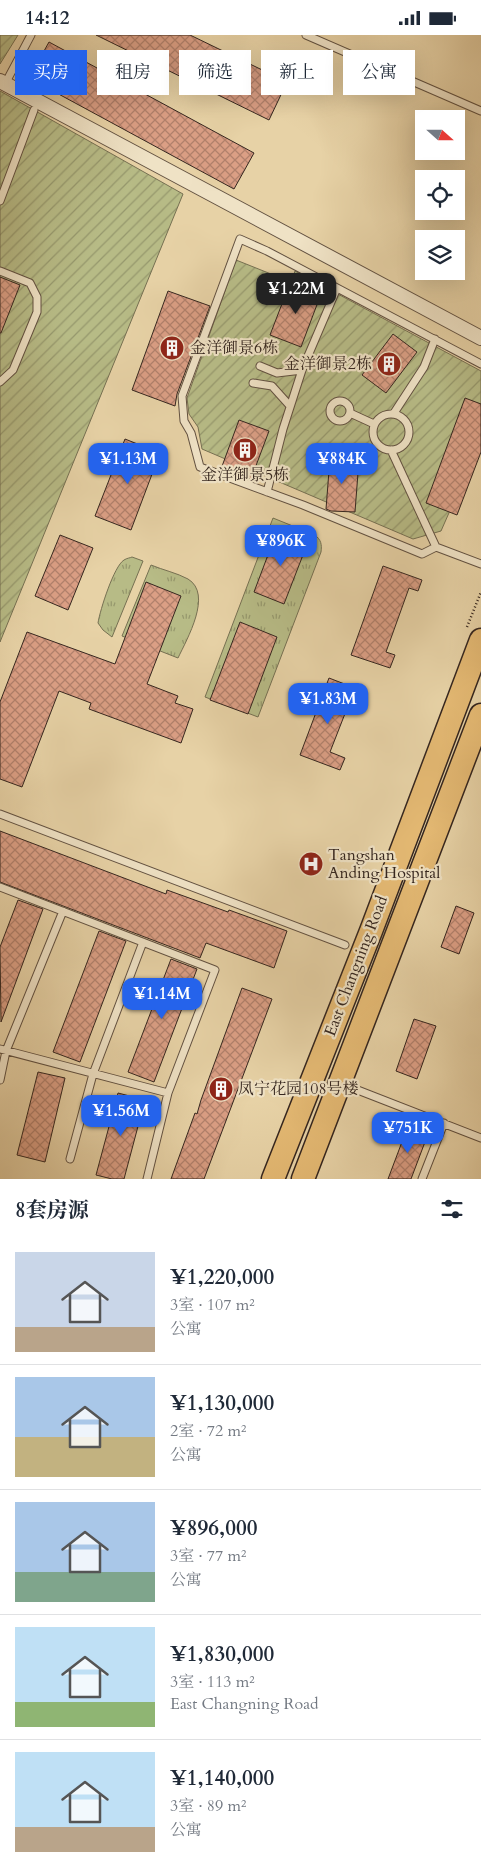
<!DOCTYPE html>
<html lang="zh">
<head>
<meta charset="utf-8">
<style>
  :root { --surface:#fff; --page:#f6f6f7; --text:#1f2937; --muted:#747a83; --line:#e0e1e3; --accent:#2563eb }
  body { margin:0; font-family:Cardo,"Noto Serif SC",serif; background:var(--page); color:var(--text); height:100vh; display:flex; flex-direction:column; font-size:19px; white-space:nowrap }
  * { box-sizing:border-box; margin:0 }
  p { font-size:16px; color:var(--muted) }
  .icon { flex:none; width:28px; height:28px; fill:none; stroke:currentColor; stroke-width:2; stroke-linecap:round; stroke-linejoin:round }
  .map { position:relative; height:1144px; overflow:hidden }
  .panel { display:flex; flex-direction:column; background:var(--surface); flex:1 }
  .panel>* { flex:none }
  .top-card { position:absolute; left:15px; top:15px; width:451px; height:45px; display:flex; gap:10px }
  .needle { width:32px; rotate:111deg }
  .tools { position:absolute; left:415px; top:75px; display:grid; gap:10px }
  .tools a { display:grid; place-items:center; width:50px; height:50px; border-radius:0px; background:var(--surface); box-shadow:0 5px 20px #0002; font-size:25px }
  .price { position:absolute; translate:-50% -42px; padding:0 11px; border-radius:10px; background:var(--accent); color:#fff; font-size:16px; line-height:32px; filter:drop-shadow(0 1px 2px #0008) }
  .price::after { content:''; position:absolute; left:50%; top:30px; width:15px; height:11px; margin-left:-8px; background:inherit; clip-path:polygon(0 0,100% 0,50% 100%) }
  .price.active { background:#222; color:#fff }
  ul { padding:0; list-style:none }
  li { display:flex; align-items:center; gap:15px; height:125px; padding:0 15px }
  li+li { border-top:1px solid var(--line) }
  li span { display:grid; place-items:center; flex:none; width:140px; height:100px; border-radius:0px; color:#555 }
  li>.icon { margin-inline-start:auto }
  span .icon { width:60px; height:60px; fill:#fffc; stroke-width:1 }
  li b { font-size:21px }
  h2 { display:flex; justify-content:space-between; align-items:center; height:60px; padding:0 15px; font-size:21px }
  .chip { padding:0 18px; border-radius:0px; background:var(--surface); box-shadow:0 5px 20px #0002; font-size:18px; line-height:45px }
  .chip.active { background:var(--accent); color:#fff }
  .status { display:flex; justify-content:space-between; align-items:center; height:35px; padding:0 25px; background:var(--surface); direction:ltr }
  .status svg { height:14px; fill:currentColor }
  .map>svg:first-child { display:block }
</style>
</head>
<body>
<div class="status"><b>14:12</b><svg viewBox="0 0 49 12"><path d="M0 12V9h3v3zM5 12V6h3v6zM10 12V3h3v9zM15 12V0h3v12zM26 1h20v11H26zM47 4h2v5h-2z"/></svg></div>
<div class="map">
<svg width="481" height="1144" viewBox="0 0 481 1144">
  <defs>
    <pattern id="grass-tufts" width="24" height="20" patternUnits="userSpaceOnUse" patternTransform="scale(1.25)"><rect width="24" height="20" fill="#b7bb86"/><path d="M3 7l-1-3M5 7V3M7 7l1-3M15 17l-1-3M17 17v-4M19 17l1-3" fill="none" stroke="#96986d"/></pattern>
    <pattern id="garden-furrows" width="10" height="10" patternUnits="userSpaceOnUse" patternTransform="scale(1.25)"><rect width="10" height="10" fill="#b7bb86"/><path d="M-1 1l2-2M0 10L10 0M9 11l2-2" fill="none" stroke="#96986d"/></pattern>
    <pattern id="building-cross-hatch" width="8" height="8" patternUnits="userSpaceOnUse" patternTransform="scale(1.25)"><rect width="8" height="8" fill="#db9f85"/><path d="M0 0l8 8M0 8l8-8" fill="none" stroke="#b2816c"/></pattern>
  </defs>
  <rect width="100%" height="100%" fill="#e7d2a6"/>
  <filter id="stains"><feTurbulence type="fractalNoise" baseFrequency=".004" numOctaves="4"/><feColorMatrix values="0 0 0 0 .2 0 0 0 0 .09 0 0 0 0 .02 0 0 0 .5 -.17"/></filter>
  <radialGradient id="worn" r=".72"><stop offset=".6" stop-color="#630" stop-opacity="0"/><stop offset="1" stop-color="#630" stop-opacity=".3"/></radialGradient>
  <path fill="url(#grass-tufts)" stroke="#767052" d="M 273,483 L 315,500 C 321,505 322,509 321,517 L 258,682 L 205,662 Z
    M 132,522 L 143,526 L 112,602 L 103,595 L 98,588 C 100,575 114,531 124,525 C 127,523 130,523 132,522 Z
    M 151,530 C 163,535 177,538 188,544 C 213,559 187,604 178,623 L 122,601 Z"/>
  <path fill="url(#garden-furrows)" stroke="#767052" d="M 0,0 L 18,0 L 0,29 Z
    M 0,56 L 183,159 L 0,607 Z
    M 236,225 L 291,247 L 295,236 L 481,336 L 481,405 L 441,496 L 413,504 L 202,414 L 198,392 L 189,379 L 187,363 Z"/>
  <path fill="url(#building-cross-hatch)" stroke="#35261f" d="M 96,0 L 190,0 L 287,47 L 269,85 Z
    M 49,7 L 254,118 L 234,154 L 29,43 Z
    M 0,242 L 20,250 L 1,298 L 0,298 Z
    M 290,248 L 321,259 L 301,312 L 270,300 Z
    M 168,256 L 210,271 L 177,359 L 175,371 L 132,355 Z
    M 393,299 L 417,317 L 386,358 L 362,340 Z
    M 465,363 L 481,369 L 481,417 L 457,480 L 426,468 Z
    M 239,385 L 269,396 L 251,444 L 221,434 Z
    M 125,404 L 160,418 L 131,495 L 95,481 Z
    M 330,423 L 359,425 L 355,477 L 331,476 L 326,474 Z
    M 277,496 L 308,507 L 284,569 L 254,557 Z
    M 60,500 L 93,513 L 68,575 L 35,561 Z
    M 383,531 L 422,545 L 418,556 L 409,553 L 386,617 L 395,620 L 390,633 L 351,620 Z
    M 146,547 L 181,561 L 147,649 L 178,661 L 175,668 L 193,674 L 181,708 L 89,674 L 91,668 L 59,656 L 22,752 L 0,744 L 0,667 L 27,597 L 115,629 Z
    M 240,587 L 277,602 L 248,679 L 210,665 Z
    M 329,643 L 355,653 L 330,717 L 345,723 L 340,735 L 300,720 Z
    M 0,796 L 166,859 L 167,855 L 228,877 L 229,875 L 287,896 L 274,933 L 206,908 L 200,923 L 0,847 Z
    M 18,865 L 43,874 L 1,987 L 0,912 Z
    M 456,871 L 474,878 L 459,919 L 441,912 Z
    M 99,896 L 126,906 L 80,1027 L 53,1017 Z
    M 171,924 L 197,934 L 154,1047 L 128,1037 Z
    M 242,953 L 272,964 L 204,1144 L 171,1144 L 195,1078 L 197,1079 L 201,1065 Z
    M 414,984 L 436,991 L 417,1044 L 396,1036 Z
    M 38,1037 L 65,1043 L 45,1127 L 17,1120 Z
    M 118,1058 L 145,1065 L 124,1144 L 112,1144 L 96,1140 Z
    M 408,1091 L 428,1099 L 411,1144 L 388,1144 Z"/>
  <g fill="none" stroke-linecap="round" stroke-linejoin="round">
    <defs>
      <path id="lane" d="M 306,0 L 481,76
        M 5,49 L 31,0
        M 0,166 L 34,75
        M 0,236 L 30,248 L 37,262 L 37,277 L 13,335 L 0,347
        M 481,329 L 267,216 L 240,204 L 182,361 L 184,386 L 191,398 L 200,432 L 303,470 L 422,519 L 436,512 L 481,529
        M 260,331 L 277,338 L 302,335
        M 253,348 L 272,351 L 290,371
        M330 376a10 10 0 1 1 20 0a10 10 0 1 1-20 0Z
        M 350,378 L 374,389
        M 394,378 L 424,332 L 435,304
        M373 397a18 18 0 1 1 36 0a18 18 0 1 1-36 0Z
        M 391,415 L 436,512
        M 267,457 L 283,394 L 302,335 L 337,253
        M 0,779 L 345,910
        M 0,852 L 215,935 L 168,1058
        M 0,1014 L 168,1058 L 147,1144
        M 0,1045 L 6,1016 L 63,876
        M 355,1054 L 481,1103
        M 70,1124 L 93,1039 L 143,907
        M 422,1144 L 444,1088"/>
      <path id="street" d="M 0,46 L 481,303"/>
      <path id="primary" d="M 273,1144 L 371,896 L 481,605
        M 303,1144 L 481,680"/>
    </defs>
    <use href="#lane" stroke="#625141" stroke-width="9"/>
    <use href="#street" stroke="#625141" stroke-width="16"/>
    <use href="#primary" stroke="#35261f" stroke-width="25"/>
    <path stroke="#35261f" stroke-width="2.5" stroke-dasharray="1 2.5" stroke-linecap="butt" d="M 467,592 L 481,557"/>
    <use href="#lane" stroke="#efe2c5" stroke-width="7"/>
    <use href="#street" stroke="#efe2c5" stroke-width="14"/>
    <use href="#primary" stroke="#e4b973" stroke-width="22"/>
  </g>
  <defs>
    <symbol id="building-disc" viewBox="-11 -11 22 22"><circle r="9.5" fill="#8f2418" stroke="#efe2c5"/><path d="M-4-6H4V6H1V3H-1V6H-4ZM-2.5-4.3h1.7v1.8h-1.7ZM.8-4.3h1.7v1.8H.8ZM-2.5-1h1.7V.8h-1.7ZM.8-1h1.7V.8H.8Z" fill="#fff"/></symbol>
    <symbol id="hospital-disc" viewBox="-11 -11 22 22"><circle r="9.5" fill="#8f2418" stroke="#efe2c5"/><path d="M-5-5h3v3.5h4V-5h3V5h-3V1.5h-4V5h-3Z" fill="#fff"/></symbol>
  </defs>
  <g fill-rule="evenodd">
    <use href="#building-disc" x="158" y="299" width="28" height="28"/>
    <use href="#building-disc" x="375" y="315" width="28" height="28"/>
    <use href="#building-disc" x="231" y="401" width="28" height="28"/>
    <use href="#hospital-disc" x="297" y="815" width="28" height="28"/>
    <use href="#building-disc" x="207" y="1040" width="28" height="28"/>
  </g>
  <g text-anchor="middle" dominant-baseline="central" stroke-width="4.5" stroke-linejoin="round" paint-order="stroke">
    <g font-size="16" fill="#35261f" stroke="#efe2c5" text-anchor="start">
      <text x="190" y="313">金洋御景6栋</text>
      <text x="372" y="329" text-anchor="end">金洋御景2栋</text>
      <text x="245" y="440" text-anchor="middle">金洋御景5栋</text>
      <text x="328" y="820">Tangshan<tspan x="328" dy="18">Anding Hospital</tspan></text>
      <text x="238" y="1054">凤宁花园108号楼</text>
    </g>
    <g font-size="16" fill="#35261f" stroke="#efe2c5">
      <text transform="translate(356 931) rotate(-69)">East Changning Road</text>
    </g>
  </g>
  <rect width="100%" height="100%" filter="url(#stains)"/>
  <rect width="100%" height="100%" fill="url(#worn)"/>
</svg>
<div class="tools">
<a><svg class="needle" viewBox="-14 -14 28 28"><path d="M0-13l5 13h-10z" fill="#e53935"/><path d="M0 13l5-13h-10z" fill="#747a83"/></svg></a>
<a><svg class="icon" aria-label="locate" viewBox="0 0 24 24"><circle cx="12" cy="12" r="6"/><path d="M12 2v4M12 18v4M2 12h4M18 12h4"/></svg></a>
<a><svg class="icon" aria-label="layers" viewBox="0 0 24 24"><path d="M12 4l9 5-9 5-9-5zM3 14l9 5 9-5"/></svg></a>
</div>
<b class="price active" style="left:296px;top:280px">¥1.22M</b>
<b class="price" style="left:128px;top:450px">¥1.13M</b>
<b class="price" style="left:342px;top:450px">¥884K</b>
<b class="price" style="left:281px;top:532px">¥896K</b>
<b class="price" style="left:328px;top:690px">¥1.83M</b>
<b class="price" style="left:162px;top:985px">¥1.14M</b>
<b class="price" style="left:121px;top:1102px">¥1.56M</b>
<b class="price" style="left:408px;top:1119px">¥751K</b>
<div class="top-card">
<a class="chip active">买房</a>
<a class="chip">租房</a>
<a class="chip">筛选</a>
<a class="chip">新上</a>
<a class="chip">公寓</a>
</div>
</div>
<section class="panel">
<h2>8套房源<svg class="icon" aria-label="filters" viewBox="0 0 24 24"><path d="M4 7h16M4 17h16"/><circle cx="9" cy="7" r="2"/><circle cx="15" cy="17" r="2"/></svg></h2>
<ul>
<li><span style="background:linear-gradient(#c9d6e8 75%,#b9a48a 0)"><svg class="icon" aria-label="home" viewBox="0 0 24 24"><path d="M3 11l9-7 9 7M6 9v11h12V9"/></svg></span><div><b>¥1,220,000</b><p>3室 · 107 m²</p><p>公寓</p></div></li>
<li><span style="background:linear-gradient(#a9c7e8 60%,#c2b280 0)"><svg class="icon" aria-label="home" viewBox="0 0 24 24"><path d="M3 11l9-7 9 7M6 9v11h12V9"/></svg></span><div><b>¥1,130,000</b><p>2室 · 72 m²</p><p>公寓</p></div></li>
<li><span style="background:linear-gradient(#a9c7e8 70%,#7fa58c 0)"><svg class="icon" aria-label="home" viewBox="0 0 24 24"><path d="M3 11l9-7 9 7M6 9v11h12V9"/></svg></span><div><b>¥896,000</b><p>3室 · 77 m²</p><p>公寓</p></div></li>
<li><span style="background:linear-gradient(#bfe0f5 75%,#8fb573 0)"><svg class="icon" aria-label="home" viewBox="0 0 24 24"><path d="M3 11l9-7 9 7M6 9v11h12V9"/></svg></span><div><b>¥1,830,000</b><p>3室 · 113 m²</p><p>East Changning Road</p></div></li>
<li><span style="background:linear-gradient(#bfe0f5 75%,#b9a48a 0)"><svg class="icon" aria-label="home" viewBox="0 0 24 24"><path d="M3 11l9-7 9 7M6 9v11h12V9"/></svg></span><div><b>¥1,140,000</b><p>3室 · 89 m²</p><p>公寓</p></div></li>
</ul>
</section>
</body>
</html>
